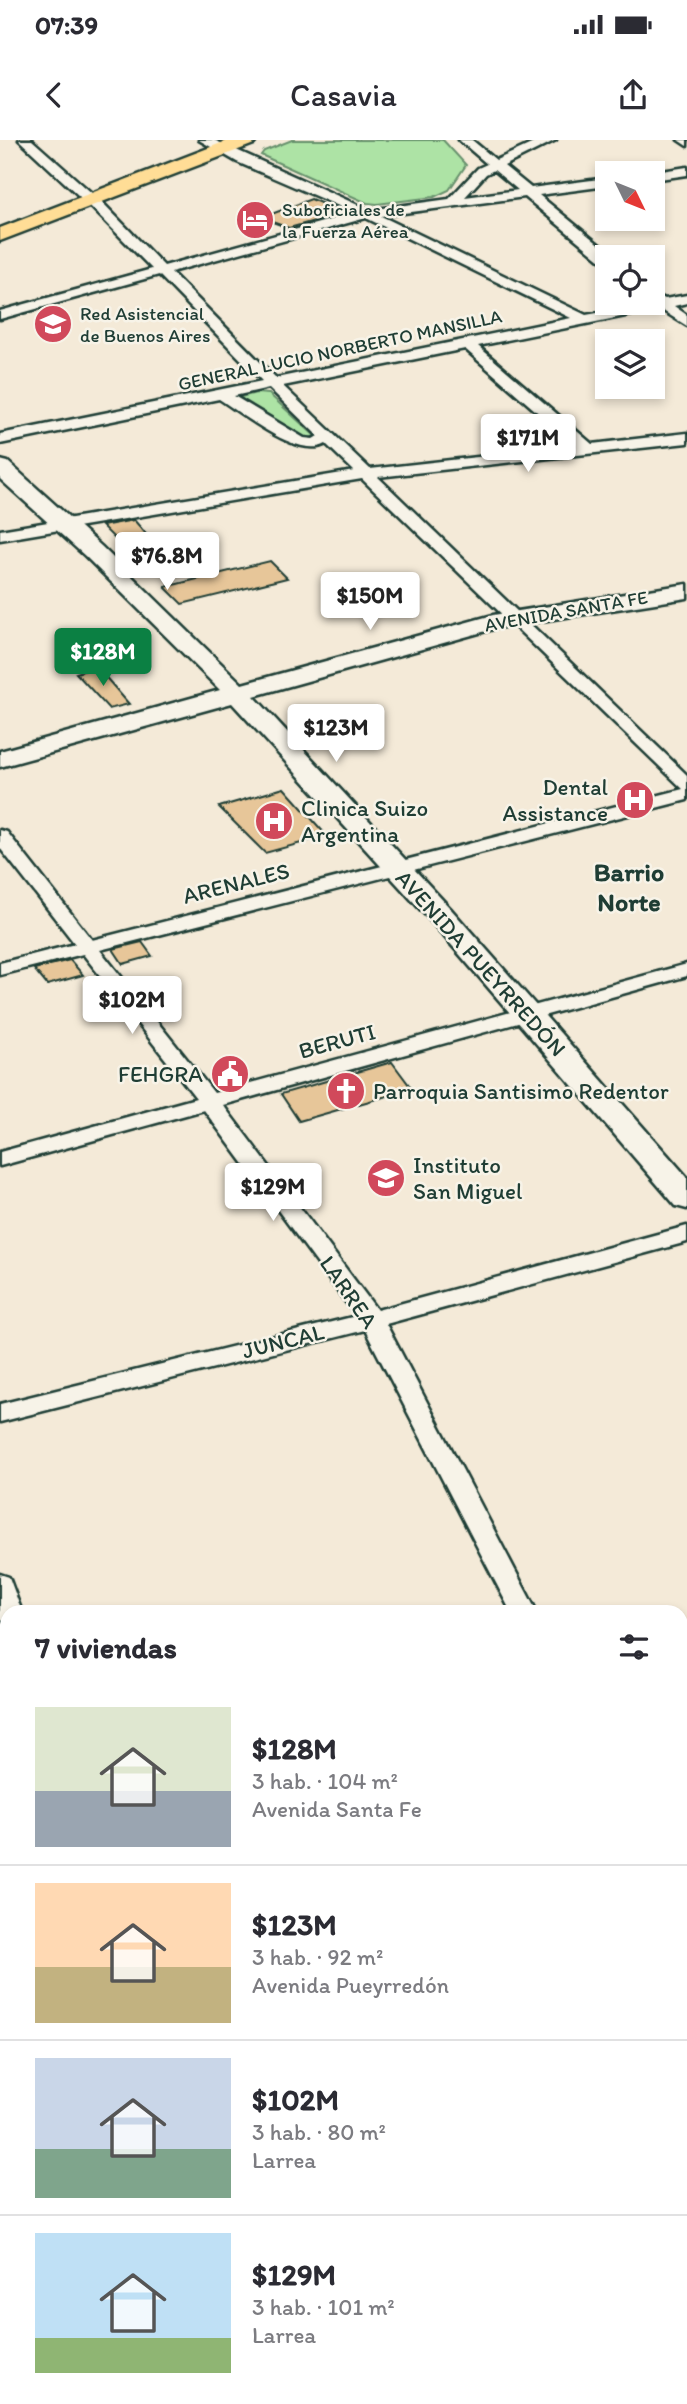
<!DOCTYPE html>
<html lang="es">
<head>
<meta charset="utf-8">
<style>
  :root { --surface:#fff; --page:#f2f2f3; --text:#2b2b33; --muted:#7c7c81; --line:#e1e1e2; --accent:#0b8043 }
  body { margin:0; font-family:Itim,sans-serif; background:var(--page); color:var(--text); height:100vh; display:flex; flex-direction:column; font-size:26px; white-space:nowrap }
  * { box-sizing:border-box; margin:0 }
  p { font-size:23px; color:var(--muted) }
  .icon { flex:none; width:38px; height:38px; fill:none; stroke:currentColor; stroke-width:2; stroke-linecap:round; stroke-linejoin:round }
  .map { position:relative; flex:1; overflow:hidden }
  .panel { position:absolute; left:0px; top:1465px; width:688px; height:800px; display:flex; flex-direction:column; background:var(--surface); border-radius:21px 21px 0 0; box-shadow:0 4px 10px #0003 }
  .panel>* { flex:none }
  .needle { width:46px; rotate:133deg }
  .controls { position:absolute; left:595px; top:21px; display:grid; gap:14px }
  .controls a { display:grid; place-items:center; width:70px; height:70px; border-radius:0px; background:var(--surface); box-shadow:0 4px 10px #0003; font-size:35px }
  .price { position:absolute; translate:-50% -60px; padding:0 16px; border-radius:7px; background:#fff; color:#222; font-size:23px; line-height:46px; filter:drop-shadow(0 2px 4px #0008) }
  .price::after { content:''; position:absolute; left:50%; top:42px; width:21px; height:16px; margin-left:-10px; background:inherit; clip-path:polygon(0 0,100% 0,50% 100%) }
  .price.active { background:var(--accent); color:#fff }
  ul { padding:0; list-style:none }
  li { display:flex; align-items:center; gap:21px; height:175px; padding:0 35px }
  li+li { border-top:2px solid var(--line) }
  li span { display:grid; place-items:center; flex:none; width:196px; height:140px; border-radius:0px; color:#555 }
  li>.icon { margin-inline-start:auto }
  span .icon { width:84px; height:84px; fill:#fffc; stroke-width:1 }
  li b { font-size:30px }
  h2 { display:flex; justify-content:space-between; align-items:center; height:84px; padding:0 35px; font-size:30px }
  .status { display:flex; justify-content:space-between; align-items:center; height:49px; padding:0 35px; background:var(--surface); direction:ltr }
  .status svg { height:19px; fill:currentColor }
  header { display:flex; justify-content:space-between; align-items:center; height:91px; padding:0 35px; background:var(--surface); font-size:32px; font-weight:600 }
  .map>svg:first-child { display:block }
</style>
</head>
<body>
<div class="status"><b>07:39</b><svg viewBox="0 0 49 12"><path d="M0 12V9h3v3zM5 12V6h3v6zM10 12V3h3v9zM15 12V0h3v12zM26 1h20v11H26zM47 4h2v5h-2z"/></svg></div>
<header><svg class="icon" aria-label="back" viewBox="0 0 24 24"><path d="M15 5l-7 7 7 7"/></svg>Casavia<svg class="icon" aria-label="share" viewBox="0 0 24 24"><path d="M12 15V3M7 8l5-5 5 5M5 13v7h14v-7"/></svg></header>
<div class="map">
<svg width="687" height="2264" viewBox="0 0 687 2264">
  <rect width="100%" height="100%" fill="#f4ead8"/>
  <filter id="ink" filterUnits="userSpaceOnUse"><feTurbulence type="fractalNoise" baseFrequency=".0143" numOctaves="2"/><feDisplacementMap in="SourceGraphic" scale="14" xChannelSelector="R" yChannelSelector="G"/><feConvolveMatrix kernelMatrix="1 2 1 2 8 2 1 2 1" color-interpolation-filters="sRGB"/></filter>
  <g filter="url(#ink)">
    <path fill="#ade3a5" stroke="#66906c" stroke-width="2" d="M 292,0 L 443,0 L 466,25 L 449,50 L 434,57 L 377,64 L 367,63 L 261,15 L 264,11 Z
      M 256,253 L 269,254 L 315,296 L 305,300 L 233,259 Z"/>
    <path fill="#e7c699" stroke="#1f3d34" stroke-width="2" d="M 311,59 L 344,73 L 289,88 L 261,78 Z
      M 134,380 L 147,395 L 117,401 L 102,386 Z
      M 270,421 L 287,438 L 182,464 L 165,447 Z
      M 97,527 L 109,541 L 129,564 L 109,569 L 76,533 Z
      M 284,648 L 327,696 L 265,713 L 219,667 Z
      M 142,802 L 152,816 L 123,824 L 113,809 Z
      M 70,820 L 83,835 L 47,845 L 34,829 Z
      M 392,922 L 412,949 L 299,981 L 281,954 Z"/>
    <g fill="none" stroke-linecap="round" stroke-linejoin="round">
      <defs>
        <path id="minor" d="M 19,0 L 32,0 L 103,63 L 164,126 L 355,73 L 237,22 L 199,0 L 214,0 L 369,70 L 449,59 L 478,28 L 487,24 L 459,0 L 472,0 L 496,20 L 540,0 L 556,0 L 504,26 L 531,48 L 607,38 L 607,46 L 539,55 L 612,115 L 613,117 L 607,117 L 607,122 L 602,121 L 525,57 L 381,76 L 586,175 L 653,163 L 655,154 L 665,159 L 687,155 L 687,163 L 674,166 L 687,175 L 687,186 L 660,169 L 478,206 L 592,304 L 687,293 L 687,303 L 378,337 L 687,635 L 687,660 L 100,810 L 214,953 L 687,824 L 687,836 L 223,965 L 377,1170 L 687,1086 L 687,1102 L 386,1184 L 537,1472 L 511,1472 L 365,1190 L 0,1282 L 0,1264 L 356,1176 L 204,970 L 0,1026 L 0,1012 L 196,958 L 83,814 L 0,835 L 0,823 L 75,804 L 0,708 L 0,690 L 7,692 L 92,800 L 683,649 L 362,339 L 0,400 L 0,390 L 354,331 L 326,304 C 299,320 243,274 219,259 L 0,304 L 0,294 L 262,241 L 159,135 L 0,179 L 0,171 L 152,129 L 93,69 ZM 494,30 L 518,50 L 465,57 L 486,34 ZM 366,78 L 571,178 L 276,238 L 171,132 ZM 465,209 L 576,306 L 370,329 L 283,246 ZM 269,248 L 318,296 L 313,299 L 304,298 L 234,256 Z
          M 678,0 L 687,0 L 687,6 Z
          M 687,27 L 687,35 L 653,40 L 653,33 L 649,33 Z
          M 0,1434 L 9,1437 L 22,1472 L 7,1472 L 7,1481 L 0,1479 Z
          M 687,1526 L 687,1548 L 681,1549 L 681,1528 Z
          M 7,1634 L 7,1656 L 0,1657 L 0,1635 Z
          M 681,1766 L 687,1768 L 687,1803 L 681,1801 Z
          M 687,1984 L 687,2012 L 681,2013 L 681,1985 Z
          M 0,2088 L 7,2088 L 7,2118 L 0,2118 Z
          M 208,2258 L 241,2258 L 243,2264 L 209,2264 Z"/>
        <path id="secondary" d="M 0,320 L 8,322 L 101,406 L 242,544 L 493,475 L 687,444 L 687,458 L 497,488 L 254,556 L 450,768 L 687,1037 L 687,1069 L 676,1066 L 430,780 L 232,563 L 0,627 L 0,611 L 220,550 L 85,416 L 0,339 Z"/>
        <path id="primary" d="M 229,0 L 257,0 L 254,4 L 0,101 L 0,88 Z"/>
      </defs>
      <use href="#minor" stroke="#1f3d34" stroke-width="5"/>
      <use href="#secondary" stroke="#1f3d34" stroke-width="5"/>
      <use href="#primary" stroke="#1f3d34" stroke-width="5"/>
      <use href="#minor" fill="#f7f3e8" fill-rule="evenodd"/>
      <use href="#secondary" fill="#f7f3e8" fill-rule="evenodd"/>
      <use href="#primary" fill="#ffdd96" fill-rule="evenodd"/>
    </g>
  </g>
  <defs>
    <symbol id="hotel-disc" viewBox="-11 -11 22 22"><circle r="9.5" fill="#d1495b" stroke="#f7f3e8"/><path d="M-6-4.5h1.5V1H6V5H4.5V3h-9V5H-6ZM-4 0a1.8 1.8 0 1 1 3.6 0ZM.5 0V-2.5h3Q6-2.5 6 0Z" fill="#fff"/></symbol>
    <symbol id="university-disc" viewBox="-11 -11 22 22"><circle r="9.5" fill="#d1495b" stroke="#f7f3e8"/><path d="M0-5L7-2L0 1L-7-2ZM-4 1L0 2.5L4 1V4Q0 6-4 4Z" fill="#fff"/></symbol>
    <symbol id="hospital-disc" viewBox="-11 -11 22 22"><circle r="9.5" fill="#d1495b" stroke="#f7f3e8"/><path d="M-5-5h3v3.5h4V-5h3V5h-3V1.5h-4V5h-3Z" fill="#fff"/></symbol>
    <symbol id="civic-disc" viewBox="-11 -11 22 22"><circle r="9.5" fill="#d1495b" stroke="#f7f3e8"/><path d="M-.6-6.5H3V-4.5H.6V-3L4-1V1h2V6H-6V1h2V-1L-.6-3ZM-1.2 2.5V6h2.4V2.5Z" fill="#fff"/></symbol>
    <symbol id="church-disc" viewBox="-11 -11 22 22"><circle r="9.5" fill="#d1495b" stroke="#f7f3e8"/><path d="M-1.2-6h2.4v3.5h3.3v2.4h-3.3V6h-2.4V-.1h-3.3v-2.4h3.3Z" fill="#fff"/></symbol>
    <symbol id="school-disc" viewBox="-11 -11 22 22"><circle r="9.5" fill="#d1495b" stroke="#f7f3e8"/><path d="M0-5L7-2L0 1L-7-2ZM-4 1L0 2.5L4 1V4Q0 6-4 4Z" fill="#fff"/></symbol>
  </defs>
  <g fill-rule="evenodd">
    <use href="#hotel-disc" x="233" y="58" width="44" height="44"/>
    <use href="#university-disc" x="31" y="162" width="44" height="44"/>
    <use href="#hospital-disc" x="613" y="638" width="44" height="44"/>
    <use href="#hospital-disc" x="252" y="659" width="44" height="44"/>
    <use href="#civic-disc" x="208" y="912" width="44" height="44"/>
    <use href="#church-disc" x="324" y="929" width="44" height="44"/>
    <use href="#school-disc" x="364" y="1016" width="44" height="44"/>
  </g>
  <g text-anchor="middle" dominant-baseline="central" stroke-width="5" stroke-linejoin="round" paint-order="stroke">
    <g font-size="19" fill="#1f3d34" stroke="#f7f3e8" text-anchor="start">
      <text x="282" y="69">Suboficiales de<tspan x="282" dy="22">la Fuerza Aérea</tspan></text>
      <text x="80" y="173">Red Asistencial<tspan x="80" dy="22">de Buenos Aires</tspan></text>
    </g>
    <g font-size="19" fill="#1f3d34" stroke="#f7f3e8">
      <text transform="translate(340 210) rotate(-12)">GENERAL LUCIO NORBERTO MANSILLA</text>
      <text transform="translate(566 471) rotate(-10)">AVENIDA SANTA FE</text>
    </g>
    <g font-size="23" fill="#1f3d34" stroke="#f7f3e8" text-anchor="start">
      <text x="608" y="647" text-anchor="end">Dental<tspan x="608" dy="26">Assistance</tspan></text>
      <text x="301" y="668">Clinica Suizo<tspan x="301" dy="26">Argentina</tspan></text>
      <text x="203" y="934" text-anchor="end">FEHGRA</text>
      <text x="373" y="951">Parroquia Santisimo Redentor</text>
      <text x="413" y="1025">Instituto<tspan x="413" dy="26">San Miguel</tspan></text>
    </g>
    <g font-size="23" fill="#1f3d34" stroke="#f7f3e8">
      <text transform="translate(236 743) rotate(-14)">ARENALES</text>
      <text transform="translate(481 823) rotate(48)">AVENIDA PUEYRREDÓN</text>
      <text transform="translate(337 901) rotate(-15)">BERUTI</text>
      <text transform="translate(349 1152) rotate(55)">LARREA</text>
      <text transform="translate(283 1201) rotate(-14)">JUNCAL</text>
    </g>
    <g font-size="26" font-weight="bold" fill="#1f3d34" stroke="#f7f3e8">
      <text x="629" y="732">Barrio<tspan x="629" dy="30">Norte</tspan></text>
    </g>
  </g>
</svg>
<div class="controls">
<a><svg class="needle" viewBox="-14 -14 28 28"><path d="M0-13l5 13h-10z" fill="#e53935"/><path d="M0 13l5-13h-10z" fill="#7c7c81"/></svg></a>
<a><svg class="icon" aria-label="locate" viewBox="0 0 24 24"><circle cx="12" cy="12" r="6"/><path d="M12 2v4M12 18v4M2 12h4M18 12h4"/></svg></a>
<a><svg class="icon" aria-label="layers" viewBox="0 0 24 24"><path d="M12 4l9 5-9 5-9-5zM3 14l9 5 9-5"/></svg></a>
</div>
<b class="price" style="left:528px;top:334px">$171M</b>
<b class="price" style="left:167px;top:452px">$76.8M</b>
<b class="price" style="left:370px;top:492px">$150M</b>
<b class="price active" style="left:103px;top:548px">$128M</b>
<b class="price" style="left:336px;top:624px">$123M</b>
<b class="price" style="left:132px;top:896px">$102M</b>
<b class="price" style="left:273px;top:1083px">$129M</b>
<section class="panel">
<h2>7 viviendas<svg class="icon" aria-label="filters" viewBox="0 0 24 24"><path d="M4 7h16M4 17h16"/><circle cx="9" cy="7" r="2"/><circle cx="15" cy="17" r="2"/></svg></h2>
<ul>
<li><span style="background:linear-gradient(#dfe7d0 60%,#9aa5b1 0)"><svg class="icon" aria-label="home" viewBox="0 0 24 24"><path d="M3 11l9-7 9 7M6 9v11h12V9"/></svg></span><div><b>$128M</b><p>3 hab. · 104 m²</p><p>Avenida Santa Fe</p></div></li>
<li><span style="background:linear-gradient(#ffd9b3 60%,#c2b280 0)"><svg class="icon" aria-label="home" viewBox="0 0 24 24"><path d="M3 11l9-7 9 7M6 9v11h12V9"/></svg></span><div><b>$123M</b><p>3 hab. · 92 m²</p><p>Avenida Pueyrredón</p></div></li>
<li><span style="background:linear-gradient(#c9d6e8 65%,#7fa58c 0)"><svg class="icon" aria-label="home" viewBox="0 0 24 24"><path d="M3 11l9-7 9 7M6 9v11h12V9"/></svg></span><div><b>$102M</b><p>3 hab. · 80 m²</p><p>Larrea</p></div></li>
<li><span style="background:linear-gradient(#bfe0f5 75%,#8fb573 0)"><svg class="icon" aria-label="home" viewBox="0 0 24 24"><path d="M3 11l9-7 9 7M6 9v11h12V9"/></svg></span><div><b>$129M</b><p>3 hab. · 101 m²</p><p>Larrea</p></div></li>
</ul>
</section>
</div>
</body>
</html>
